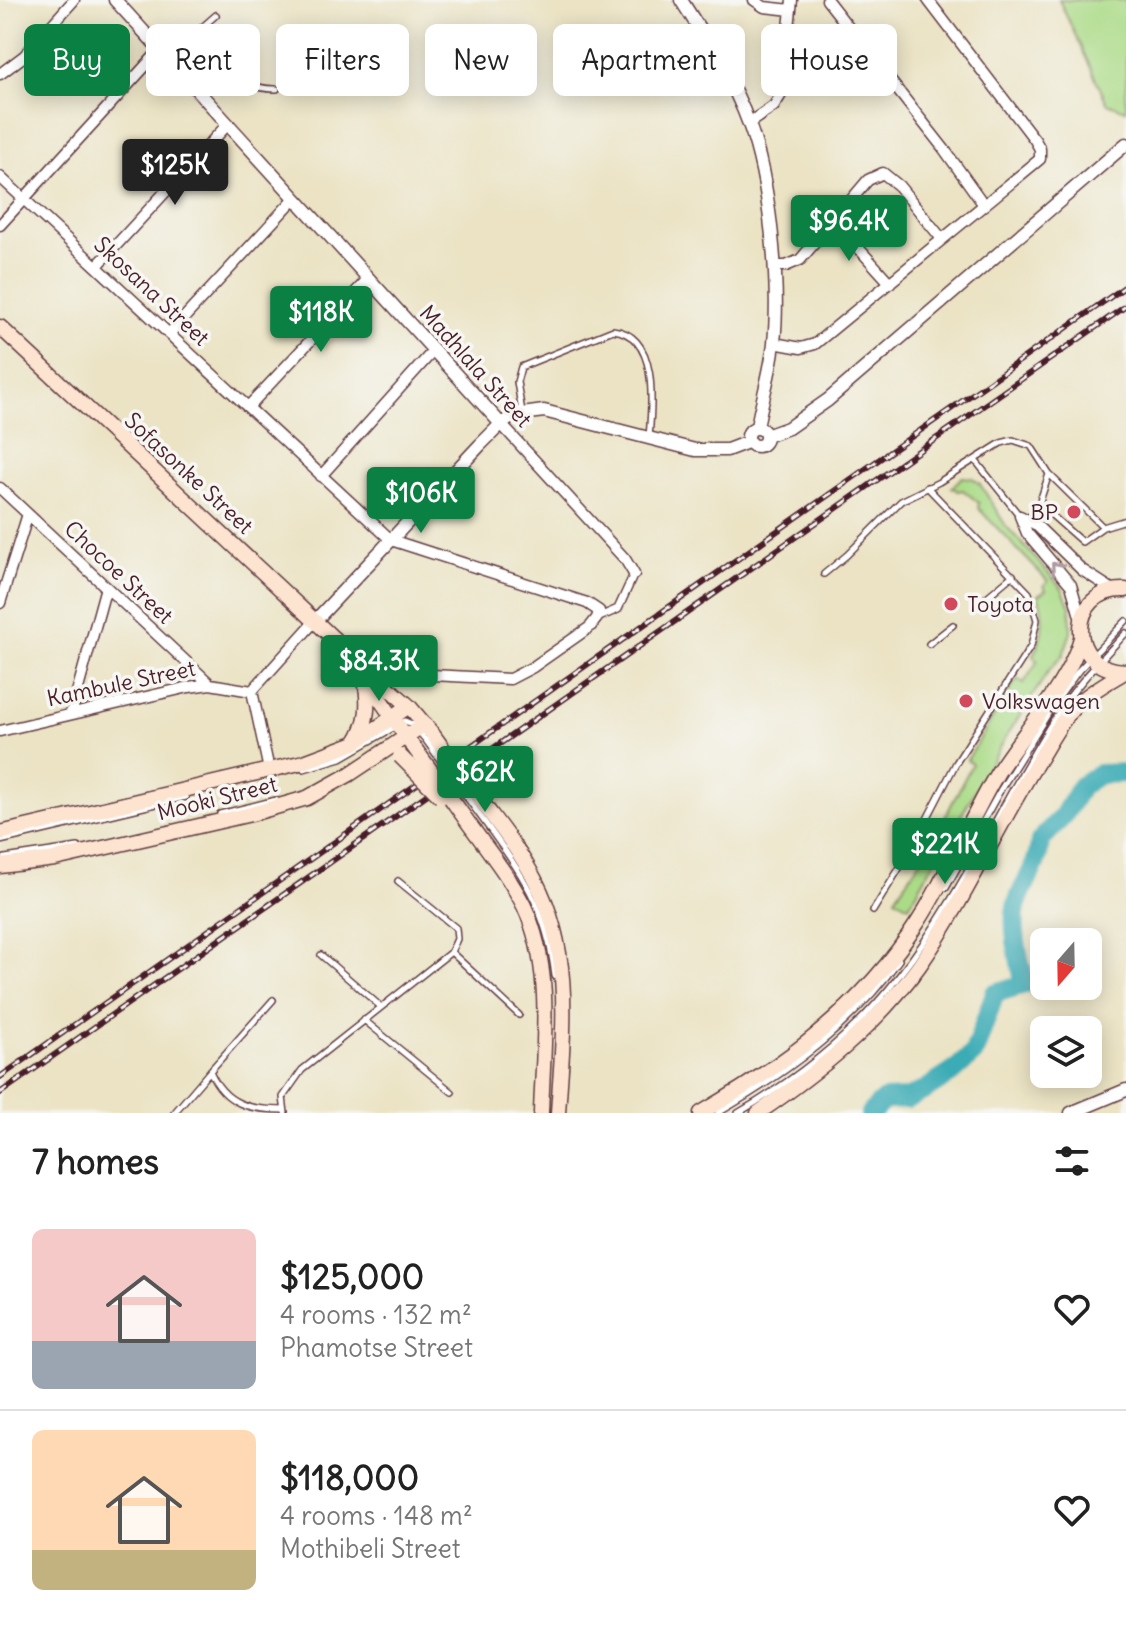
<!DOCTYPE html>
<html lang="en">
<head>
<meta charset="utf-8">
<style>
  :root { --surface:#fff; --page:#f2f2f2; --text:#222; --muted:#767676; --line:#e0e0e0; --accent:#0b8043 }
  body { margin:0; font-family:Delius,sans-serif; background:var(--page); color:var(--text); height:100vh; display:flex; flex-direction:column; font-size:30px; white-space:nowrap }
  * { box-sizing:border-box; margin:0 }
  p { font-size:26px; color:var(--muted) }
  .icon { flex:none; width:44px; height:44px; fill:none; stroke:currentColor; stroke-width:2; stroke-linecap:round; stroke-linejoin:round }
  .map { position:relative; height:1113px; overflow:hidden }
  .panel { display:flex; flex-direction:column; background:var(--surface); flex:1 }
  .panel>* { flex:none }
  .top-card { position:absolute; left:24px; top:24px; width:1078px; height:72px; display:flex; gap:16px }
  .needle { width:52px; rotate:200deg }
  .fabs { position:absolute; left:1030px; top:928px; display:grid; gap:16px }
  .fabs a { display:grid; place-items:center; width:72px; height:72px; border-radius:12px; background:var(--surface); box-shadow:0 4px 20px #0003; font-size:40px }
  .price { position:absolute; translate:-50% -68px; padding:0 18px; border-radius:8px; background:var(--accent); color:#fff; font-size:26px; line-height:52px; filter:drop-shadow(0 2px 4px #0008) }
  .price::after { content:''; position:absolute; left:50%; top:48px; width:24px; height:18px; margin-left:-12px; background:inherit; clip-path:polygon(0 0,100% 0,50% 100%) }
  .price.active { background:#222; color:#fff }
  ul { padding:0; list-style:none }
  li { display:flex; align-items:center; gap:24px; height:200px; padding:0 32px }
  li+li { border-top:2px solid var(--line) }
  li span { display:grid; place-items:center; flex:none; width:224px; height:160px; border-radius:12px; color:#555 }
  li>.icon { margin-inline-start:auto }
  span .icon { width:96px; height:96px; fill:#fffc; stroke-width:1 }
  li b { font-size:34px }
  h2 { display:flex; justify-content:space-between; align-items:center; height:96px; padding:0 32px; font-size:34px }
  .tag { padding:0 28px; border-radius:12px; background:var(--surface); box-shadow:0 4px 20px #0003; font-size:28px; line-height:72px }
  .tag.active { background:var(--accent); color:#fff }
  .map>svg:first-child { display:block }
</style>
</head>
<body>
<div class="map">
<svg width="1126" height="1113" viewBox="0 0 1126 1113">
  <rect width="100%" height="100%" fill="#f6f6f2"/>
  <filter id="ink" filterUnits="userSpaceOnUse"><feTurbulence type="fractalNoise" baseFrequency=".0125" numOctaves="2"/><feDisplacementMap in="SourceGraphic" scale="16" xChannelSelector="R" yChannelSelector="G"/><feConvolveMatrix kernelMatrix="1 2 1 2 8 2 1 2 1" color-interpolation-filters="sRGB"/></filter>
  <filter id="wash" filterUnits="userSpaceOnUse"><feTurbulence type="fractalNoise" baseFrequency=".006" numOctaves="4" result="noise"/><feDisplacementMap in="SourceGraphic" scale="32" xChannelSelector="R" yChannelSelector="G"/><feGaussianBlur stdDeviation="1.8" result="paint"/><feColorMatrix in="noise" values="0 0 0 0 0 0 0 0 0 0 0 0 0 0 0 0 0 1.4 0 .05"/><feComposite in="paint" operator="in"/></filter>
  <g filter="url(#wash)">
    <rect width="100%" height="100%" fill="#ebe3c4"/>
    <path fill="#acdb88" stroke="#7b7d5a" stroke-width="2" d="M 1059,0 L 1126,0 L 1126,110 L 1107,103 Z
      M 962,477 L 972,478 L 980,484 L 1006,526 L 1062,588 L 1070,606 L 1071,632 L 1063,655 L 1050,669 L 1006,737 L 909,906 L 895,898 L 931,845 L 972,764 L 967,760 L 1017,679 L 1024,683 L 1038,661 L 1033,656 C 1044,636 1046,617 1038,595 L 1046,590 L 1044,585 L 1048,581 L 978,508 L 979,503 L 963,490 L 958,491 L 952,487 Z"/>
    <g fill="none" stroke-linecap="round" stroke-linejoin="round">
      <path stroke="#3aabb5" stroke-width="20" d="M 870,1113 L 884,1100 L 907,1099 L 925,1090 L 953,1072 L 974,1053 L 995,993 L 1025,984 C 1020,963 1011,928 1016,907 C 1022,884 1039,866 1040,841 L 1063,816 L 1081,786 L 1099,774 L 1126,773"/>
    </g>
  </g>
  <g filter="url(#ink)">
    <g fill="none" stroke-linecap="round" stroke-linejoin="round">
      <defs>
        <path id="service" d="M 185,42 C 212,63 240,90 277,89
          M 168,57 L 216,15
          M 522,412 L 517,382 L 521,367 L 613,330 C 659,335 652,404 649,437
          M 975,460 L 1019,515
          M 1039,504 L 1082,542 L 1103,527 L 1049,474
          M 1103,527 L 1126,520
          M 824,574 L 847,555 L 901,501 L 939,482 L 1001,443 L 1013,440 L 1031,446 L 1049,474 L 1039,504 L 1029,521
          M 982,601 L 1013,575
          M 929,644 L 953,625
          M 1060,696 L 1079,670 L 1126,621
          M 304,769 L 341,758 L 405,721 L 412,724 L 425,739
          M 468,799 C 512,861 546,898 555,976
          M 220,814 L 276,800
          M 0,841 L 186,797
          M 5,858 L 78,847
          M 946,888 L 1001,789 L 1048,714
          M 873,911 L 913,846 L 956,763 L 1031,646 L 1037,620 L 1029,593 L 927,487
          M 451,952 L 519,1015
          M 321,955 L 380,1006
          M 273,1000 L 210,1071 C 225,1105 250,1110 284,1110
          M 364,1020 L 452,1092
          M 174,1113 L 210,1071
          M 285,1113 L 283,1097 L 302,1070 L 451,952 L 457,939 L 456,928 L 398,881
          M 718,1113 C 787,1073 852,1026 899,960
          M 738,1113 C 798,1078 856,1032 899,976 C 961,897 1002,801 1056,716 C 1075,686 1102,659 1126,633"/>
        <path id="pedestrian" d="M 597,618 L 618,609 L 634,574"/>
        <path id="minor" d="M 754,0 L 764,7 L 791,10
          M 827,0 L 944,149 L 984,205
          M 0,74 L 24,56 L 74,0
          M 749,123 L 774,106 L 782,93 L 792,0
          M 0,177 L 391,540 L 587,603 L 599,611 L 597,618 L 590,627 L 533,667 L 510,679 L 373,672
          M 834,221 L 890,283
          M 0,225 L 160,50
          M 97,266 L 228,124
          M 774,266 L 786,266 L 800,260 L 868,180 L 883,173 L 899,186 L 942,239
          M 169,334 L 295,198
          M 774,343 L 801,348 L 815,344 L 1040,159 L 1040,149 L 1035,140 L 928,0
          M 248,407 L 369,278
          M 501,424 L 625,559 L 634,574
          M 321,476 L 434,350
          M 0,488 L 210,684
          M 1020,516 L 1027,533 L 1071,585 L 1081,620
          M 1020,516 L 1035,524 L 1082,570 L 1113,590
          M 0,603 L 28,514
          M 71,714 L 106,587
          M 0,731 L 189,687 L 210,684 L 252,691
          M 269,770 L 252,691 L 315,621"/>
        <path id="tertiary" d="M 115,0 L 501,424
          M 681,0 C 706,39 733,80 749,124 C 770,180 780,284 774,343 C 771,371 762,399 757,427
          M748 437a9 9 0 1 1 18 0a9 9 0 1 1-18 0Z
          M 766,436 L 788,428 L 828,400 L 1126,144
          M 315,621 L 480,445 L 501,424 L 515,415 L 544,411 L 695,450 L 727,450 L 748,442
          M 1071,1113 L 1126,1090"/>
        <path id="secondary" d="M 0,327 L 348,652 L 409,706 L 431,732
          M 357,666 L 411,744
          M 1126,671 C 1065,671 1067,587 1126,590
          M 355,743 C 369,723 369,703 365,679
          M 476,794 C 496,822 519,849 535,880 C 574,954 563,1033 558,1113
          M 455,804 C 478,838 506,870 524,906 C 554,970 543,1045 541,1113
          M 0,833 L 304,762 L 355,743 L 409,706
          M 0,866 L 55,859 L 251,814 L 307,798 L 350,774 L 425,724
          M 701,1113 C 788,1063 862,1008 918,922 C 949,874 969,820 998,772 C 1024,731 1069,683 1081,638
          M 758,1113 C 818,1072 876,1026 919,966 C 963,903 995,831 1035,766 C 1048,746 1059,722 1076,705 C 1091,691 1108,682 1126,671"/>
      </defs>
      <use href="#service" stroke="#623c42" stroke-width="8"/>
      <use href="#pedestrian" stroke="#623c42" stroke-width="10"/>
      <use href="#minor" stroke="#623c42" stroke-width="13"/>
      <use href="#tertiary" stroke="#623c42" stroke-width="15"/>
      <use href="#secondary" stroke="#623c42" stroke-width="17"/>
      <use href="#service" stroke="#fff" stroke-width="5"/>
      <use href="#pedestrian" stroke="#fff" stroke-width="7"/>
      <use href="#minor" stroke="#fff" stroke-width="10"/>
      <use href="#tertiary" stroke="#fff" stroke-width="12"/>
      <use href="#secondary" stroke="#fde4d0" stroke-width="14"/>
      <defs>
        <path id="rail" d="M 0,1077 L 1126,286
          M 0,1093 L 1126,306"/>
      </defs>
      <use href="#rail" stroke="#4a1f2b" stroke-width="6"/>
      <use href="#rail" stroke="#f6f6f2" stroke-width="3" stroke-dasharray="9" stroke-linecap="butt"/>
      <defs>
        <path id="service-bridge" d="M 425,739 L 468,799"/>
        <path id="secondary-bridge" d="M 431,732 L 476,794
          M 413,746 L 455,804
          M 400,756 L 441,797"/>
      </defs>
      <use href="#service-bridge" stroke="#623c42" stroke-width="8" stroke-linecap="butt"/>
      <use href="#secondary-bridge" stroke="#623c42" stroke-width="17" stroke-linecap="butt"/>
      <use href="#service-bridge" stroke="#fff" stroke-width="5"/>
      <use href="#secondary-bridge" stroke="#fde4d0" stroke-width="14"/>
    </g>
    <defs><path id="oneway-chevron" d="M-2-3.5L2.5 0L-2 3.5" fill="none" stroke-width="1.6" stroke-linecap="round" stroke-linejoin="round" transform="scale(2)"/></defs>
    <use stroke="#ae9aa0" href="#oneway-chevron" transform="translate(1056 567) rotate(-131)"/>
  </g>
  <g fill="#d1495b" stroke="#f6f6f2" stroke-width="3">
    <circle cx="1074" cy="512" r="8"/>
    <circle cx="951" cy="604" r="8"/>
    <circle cx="966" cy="701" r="8"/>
  </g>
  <g text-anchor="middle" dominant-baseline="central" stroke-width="7" stroke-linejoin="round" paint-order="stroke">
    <g font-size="22" fill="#4a1f2b" stroke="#f6f6f2">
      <text transform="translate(152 291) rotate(43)">Skosana Street</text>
      <text transform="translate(476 366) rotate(48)">Madhlala Street</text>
      <text transform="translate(189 473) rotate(43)">Sofasonke Street</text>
      <text transform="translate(119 572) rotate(43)">Chocoe Street</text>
      <text transform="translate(121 683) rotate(-12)">Kambule Street</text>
      <text transform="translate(217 798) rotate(-14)">Mooki Street</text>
    </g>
    <g font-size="22" fill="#4a1f2b" stroke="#f6f6f2" text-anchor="start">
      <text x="1058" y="512" text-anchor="end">BP</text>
      <text x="967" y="604">Toyota</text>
      <text x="982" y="701">Volkswagen</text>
    </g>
  </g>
</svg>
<div class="fabs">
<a><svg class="needle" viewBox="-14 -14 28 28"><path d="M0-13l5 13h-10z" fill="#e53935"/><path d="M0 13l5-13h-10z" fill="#767676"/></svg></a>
<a><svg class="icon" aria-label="layers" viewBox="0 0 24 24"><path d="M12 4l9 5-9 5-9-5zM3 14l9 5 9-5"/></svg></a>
</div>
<b class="price active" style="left:175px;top:207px">$125K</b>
<b class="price" style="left:849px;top:263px">$96.4K</b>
<b class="price" style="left:321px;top:354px">$118K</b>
<b class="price" style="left:421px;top:535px">$106K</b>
<b class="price" style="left:379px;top:703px">$84.3K</b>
<b class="price" style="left:485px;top:814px">$62K</b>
<b class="price" style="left:945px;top:886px">$221K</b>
<div class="top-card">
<a class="tag active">Buy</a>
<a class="tag">Rent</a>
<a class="tag">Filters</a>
<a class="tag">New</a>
<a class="tag">Apartment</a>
<a class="tag">House</a>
</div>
</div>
<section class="panel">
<h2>7 homes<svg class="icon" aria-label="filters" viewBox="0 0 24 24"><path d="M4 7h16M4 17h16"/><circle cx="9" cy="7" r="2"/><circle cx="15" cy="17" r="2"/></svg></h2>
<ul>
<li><span style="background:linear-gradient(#f6c9c9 70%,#9aa5b1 0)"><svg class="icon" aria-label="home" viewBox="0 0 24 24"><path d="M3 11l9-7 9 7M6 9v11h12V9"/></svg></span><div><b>$125,000</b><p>4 rooms · 132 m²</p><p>Phamotse Street</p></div><svg class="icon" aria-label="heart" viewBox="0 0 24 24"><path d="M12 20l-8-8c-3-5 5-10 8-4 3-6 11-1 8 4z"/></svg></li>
<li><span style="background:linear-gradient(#ffd9b3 75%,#c2b280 0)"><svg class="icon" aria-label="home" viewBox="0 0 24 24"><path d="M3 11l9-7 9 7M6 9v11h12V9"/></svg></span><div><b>$118,000</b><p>4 rooms · 148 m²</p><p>Mothibeli Street</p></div><svg class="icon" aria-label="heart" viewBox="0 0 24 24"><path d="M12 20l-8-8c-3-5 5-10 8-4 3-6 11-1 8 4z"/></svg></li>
</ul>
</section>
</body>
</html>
